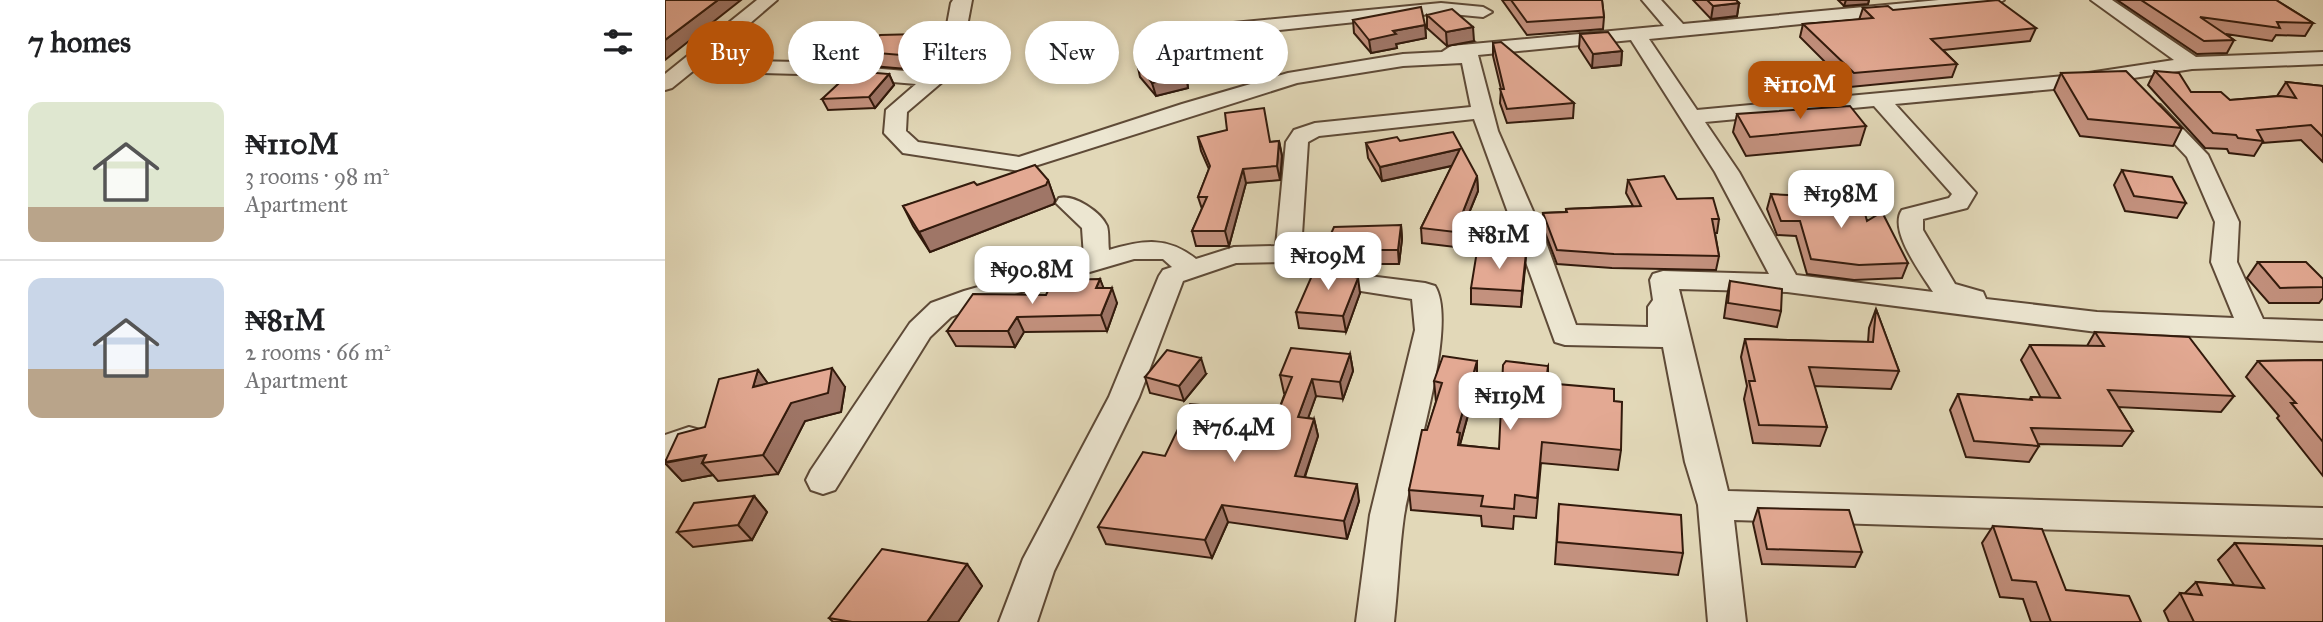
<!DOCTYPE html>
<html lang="en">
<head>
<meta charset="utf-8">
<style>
  :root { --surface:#fff; --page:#f2f2f2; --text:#202124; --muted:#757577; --line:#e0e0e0; --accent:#b45309 }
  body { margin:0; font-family:"IM FELL Great Primer",serif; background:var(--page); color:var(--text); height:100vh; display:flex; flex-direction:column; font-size:26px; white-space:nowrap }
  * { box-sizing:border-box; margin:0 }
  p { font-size:23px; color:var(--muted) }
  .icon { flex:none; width:38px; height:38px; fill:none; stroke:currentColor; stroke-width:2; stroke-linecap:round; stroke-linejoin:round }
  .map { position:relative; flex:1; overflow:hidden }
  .details { display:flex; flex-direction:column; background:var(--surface); width:665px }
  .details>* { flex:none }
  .top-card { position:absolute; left:21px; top:21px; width:665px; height:63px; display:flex; gap:14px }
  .price { position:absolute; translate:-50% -60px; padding:0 16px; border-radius:14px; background:#fff; color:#222; font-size:23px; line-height:46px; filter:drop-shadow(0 2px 4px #0008) }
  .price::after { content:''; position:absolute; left:50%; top:42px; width:21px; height:16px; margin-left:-10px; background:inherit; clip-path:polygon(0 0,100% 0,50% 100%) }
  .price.on { background:var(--accent); color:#fff }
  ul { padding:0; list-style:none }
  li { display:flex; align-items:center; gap:21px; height:175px; padding:0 28px }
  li+li { border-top:2px solid var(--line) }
  li span { display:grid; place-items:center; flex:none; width:196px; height:140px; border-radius:14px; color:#555 }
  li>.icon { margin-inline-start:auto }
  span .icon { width:84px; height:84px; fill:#fffc; stroke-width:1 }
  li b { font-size:30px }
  h2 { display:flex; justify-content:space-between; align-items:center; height:84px; padding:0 28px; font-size:30px }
  .tag { padding:0 24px; border-radius:32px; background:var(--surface); box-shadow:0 4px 10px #0003; font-size:24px; line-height:63px }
  .tag.on { background:var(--accent); color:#fff }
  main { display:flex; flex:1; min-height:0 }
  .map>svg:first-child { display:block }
</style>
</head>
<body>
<main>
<section class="details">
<h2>7 homes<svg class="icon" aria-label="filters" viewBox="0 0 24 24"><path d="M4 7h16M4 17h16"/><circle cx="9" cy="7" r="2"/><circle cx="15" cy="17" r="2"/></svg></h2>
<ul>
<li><span style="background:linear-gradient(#dfe7d0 75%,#b9a48a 0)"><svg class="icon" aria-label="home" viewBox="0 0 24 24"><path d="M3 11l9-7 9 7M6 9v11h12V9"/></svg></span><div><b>₦110M</b><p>3 rooms · 98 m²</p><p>Apartment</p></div></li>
<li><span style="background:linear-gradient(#c9d6e8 65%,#b9a48a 0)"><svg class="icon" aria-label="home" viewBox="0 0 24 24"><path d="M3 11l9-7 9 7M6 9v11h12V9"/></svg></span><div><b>₦81M</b><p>2 rooms · 66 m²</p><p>Apartment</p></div></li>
</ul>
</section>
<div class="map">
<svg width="1658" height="622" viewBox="0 0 1658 622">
  <rect width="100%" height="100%" fill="#e2d8b8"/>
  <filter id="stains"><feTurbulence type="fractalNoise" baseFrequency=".00286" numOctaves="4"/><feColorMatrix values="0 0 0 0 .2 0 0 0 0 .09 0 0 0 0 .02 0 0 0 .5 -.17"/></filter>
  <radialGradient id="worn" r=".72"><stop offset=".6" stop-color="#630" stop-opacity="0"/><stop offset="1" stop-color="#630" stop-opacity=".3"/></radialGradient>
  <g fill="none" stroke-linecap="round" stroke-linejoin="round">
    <defs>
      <path id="street" d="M 92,0 L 112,0 L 42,60 L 134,62 L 264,73 L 276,57 L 286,3 L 288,0 L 307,0 L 296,58 L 276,83 L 242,112 L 241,131 L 253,142 L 354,157 L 517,104 L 623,73 L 738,54 L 777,52 L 786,46 L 999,26 L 977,0 L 996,0 L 1018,24 L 1274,0 L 1339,0 L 1330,5 L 984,39 L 1032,110 L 1410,75 L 1509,60 L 1426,0 L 1447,0 L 1531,57 L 1658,52 L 1658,64 L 1527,69 L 1410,87 L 1230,104 L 1311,193 L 1302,208 L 1258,219 L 1258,230 L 1290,284 L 1318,292 L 1321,299 L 1432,312 L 1569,318 L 1546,262 L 1550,222 L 1522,157 L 1477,109 L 1488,103 L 1495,105 L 1543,155 L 1574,222 L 1572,262 L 1598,319 L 1658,321 L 1658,341 L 1432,332 L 1122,292 L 1014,289 L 1063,491 L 1658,508 L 1658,538 L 1069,520 L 1081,622 L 1043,622 L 1033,505 L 1020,462 L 998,347 L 900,345 L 890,342 L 809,119 L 654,136 L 643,142 L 636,250 L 696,275 L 760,283 L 770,286 C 794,324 747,466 739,516 C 734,551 733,587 729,622 L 691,622 L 705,515 L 750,330 L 747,299 L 683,289 L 619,262 L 571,263 L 518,281 L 474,397 L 389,571 L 372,622 L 334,622 L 358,559 L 444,397 L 494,276 L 498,270 L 507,267 L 498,259 L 469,259 L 319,303 L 286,317 L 265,337 L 170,490 L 158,494 L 146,490 L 141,480 L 146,470 L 245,323 L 266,303 L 299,291 L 419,257 L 417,228 L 391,203 L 394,198 C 409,194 436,212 442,226 C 444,233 443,242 444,250 C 478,240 502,236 531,259 L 569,247 L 611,246 L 621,142 L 629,130 L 650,123 L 806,107 L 797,63 L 738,66 L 632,83 L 354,171 L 238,153 L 219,133 L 221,110 L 251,84 L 134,74 L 28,71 L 7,88 L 0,90 L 0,74 ZM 966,40 L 1050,172 L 1104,274 L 998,271 L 988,274 L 985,280 L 988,300 L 983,307 L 983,327 L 911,325 L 878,234 L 833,131 L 813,55 ZM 1209,106 L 1287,194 L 1284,198 L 1237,210 C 1223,230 1256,273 1268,292 L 1131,275 L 1074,172 L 1040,122 Z
        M 776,3 L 818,7 L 827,12 L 818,17 L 776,13 L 558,36 L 549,30 L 558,24 Z
        M 24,427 L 35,430 L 40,439 L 35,448 L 0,462 L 0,435 Z"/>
    </defs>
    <use href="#street" stroke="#5e4a37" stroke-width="4"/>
    <use href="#street" fill="#ece6d1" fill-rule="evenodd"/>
  </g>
  <path fill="#c3917e" stroke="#321a0c" stroke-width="2" d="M 837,0 L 937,0 L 939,17 L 938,29 L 862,35 Z
    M 1028,0 L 1071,0 L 1074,3 L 1072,16 L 1046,19 Z
    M 1173,0 L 1204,0 L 1203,4 L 1179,6 Z
    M 1452,0 L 1611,0 L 1648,23 L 1640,36 L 1611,35 L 1607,41 L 1561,34 L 1569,40 L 1562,53 L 1532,54 Z
    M 1198,8 L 1228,10 L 1371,28 L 1365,41 L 1278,50 L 1292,64 L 1287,77 L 1185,87 L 1135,37 L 1138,24 L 1194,20 Z
    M 762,15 L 809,41 L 782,46 L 762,28 Z
    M 688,20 L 760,25 L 761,38 L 731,44 L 732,48 L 706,53 L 689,33 Z
    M 915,34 L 957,51 L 956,65 L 927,68 L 914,48 Z
    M 495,35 L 554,73 L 522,81 L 523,88 L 491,96 L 475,77 L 472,63 L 502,55 L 498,49 Z
    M 828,43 L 909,103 L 908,118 L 842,123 L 835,103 L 836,89 L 828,56 Z
    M 260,47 L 242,69 L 207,66 L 200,52 Z
    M 1490,71 L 1526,92 L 1565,100 L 1612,96 L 1621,82 L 1658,86 L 1658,162 L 1636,140 L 1597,143 L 1589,156 L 1564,153 L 1562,149 L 1540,148 L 1483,85 Z
    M 1396,73 L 1517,128 L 1508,146 L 1415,136 L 1389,90 Z
    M 224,74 L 229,85 L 210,108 L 163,110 L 157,99 Z
    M 1072,114 L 1201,126 L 1195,145 L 1081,156 L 1068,132 Z
    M 533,137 L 605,142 L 614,141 L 617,156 L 615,180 L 581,183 L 564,246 L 531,246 L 527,231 L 537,209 L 533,197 L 544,169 L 536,151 Z
    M 735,141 L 812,176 L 813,191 L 790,247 L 757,243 L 756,228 L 787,166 L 717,181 L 703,158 L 701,143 Z
    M 1457,170 L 1521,203 L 1512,218 L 1460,211 L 1449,185 Z
    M 383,180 L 390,200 L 389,204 L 265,252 L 248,226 L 238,206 L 312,185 Z
    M 963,180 L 1012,199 L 1054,219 L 1052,233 L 1050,233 L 1054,256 L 1051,270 L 947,268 L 892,264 L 878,227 L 878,213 L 901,212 L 901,209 L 968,206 L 961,193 Z
    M 1106,194 L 1202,221 L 1243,263 L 1237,278 L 1189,280 L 1142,274 L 1131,236 L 1112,235 L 1102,209 Z
    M 736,225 L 737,239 L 734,264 L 705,264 L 702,273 L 664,259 L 661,245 Z
    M 861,253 L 856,307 L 806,304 L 806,288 Z
    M 1593,262 L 1658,279 L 1658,298 L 1654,303 L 1604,303 L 1582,278 Z
    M 435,279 L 438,288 L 452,303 L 442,331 L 359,332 L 350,347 L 291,346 L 282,331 L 381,295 Z
    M 1065,281 L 1116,311 L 1112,327 L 1059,318 L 1062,296 Z
    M 695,293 L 681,332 L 634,328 L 631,312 Z
    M 1211,309 L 1234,371 L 1226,389 L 1149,386 L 1162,427 L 1155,446 L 1088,443 L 1079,399 L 1082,386 L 1076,357 L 1080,339 L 1203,342 L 1204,328 Z
    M 1430,332 L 1569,396 L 1556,412 L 1453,407 L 1468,431 L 1457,446 L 1373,444 L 1374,446 L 1364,462 L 1301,457 L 1285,410 L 1293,394 L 1364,400 L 1366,397 L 1376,398 L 1356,360 L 1365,345 L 1422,346 Z
    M 685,354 L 688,371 L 678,399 L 651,396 L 643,418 L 649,419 L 653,436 L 640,477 L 694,501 L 682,539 L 563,522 L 547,558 L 441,544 L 433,527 L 500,456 L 613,412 L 620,393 L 619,393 L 615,375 Z
    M 1658,360 L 1658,476 L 1612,418 L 1614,416 L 1581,377 L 1593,361 Z
    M 812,361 L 812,382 L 795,445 L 834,449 L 883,366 L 883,383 L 949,401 L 956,450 L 953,470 L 876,463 L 871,518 L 849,516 L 848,529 L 817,526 L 816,516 L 746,510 L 744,490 L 771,402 L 769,381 Z
    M 93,370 L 103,384 L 180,387 L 176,412 L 140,421 L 113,474 L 53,481 L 48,475 L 17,481 L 0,463 L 0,461 L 40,427 Z
    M 541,374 L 519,401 L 485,393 L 480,377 Z
    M 89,496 L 102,512 L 87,540 L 28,547 L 12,532 Z
    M 894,504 L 1018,553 L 1013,575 L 890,564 Z
    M 1093,508 L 1197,552 L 1190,567 L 1097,564 L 1088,523 Z
    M 1328,526 L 1401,590 L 1476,622 L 1366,622 L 1358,599 L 1335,597 L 1317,543 Z
    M 1570,543 L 1658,622 L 1504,622 L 1499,611 L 1515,593 L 1519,594 L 1531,582 L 1569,585 L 1553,560 Z
    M 302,564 L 317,586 L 293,622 L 168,622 L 164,618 Z"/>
  <path fill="#9f7667" stroke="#321a0c" stroke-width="2" d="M 53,0 L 76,0 L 0,60 L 0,40 Z
    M 1181,0 L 1204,0 L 1203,4 L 1179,6 Z
    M 1074,3 L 1072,16 L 1046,19 L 1048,6 Z
    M 760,25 L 761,38 L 731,44 L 732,48 L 706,53 L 704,40 L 728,31 Z
    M 808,27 L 809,41 L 782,46 L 781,32 Z
    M 254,34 L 260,47 L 242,69 L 236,55 Z
    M 957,51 L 956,65 L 927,68 L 928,54 Z
    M 551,59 L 554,73 L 522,81 L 523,88 L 491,96 L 487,83 L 515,68 Z
    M 224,74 L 229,85 L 210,108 L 204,97 Z
    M 614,141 L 617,156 L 615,180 L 612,166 Z
    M 795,149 L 795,164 L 717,181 L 715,167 Z
    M 578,169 L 581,183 L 564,246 L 560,231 Z
    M 812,176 L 813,191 L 790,247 L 790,232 Z
    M 383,180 L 390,200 L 389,204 L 265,252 L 254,232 Z
    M 736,225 L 737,239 L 734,264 L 733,250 Z
    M 704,250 L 705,264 L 702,273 L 700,259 Z
    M 861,253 L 860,269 L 856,307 L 857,291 Z
    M 693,278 L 695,293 L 681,332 L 678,316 Z
    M 435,279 L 441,294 L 431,288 Z
    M 447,288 L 452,303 L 442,331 L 436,315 Z
    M 352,317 L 359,332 L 350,347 L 343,331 Z
    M 685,354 L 688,371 L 678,399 L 675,382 Z
    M 536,358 L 541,374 L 519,401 L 514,386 Z
    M 812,361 L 812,382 L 795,444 L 796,453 L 793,466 L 792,432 Z
    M 167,368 L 180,387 L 176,412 L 140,421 L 113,474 L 98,455 L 126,403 Z
    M 93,370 L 107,389 L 88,387 Z
    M 647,379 L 651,396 L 637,435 L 633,417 Z
    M 649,419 L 653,436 L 634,493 L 630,476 Z
    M 41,455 L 37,463 L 48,475 L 17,481 L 0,463 Z
    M 692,484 L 694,501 L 682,539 L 679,521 Z
    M 89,496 L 102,512 L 87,540 L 73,525 Z
    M 557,505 L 563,522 L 547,558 L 540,540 Z
    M 302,564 L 317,586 L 293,622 L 262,622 Z"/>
  <path fill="#e3a993" stroke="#321a0c" stroke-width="2" d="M 0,0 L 53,0 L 0,40 Z
    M 846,0 L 937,0 L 939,17 L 862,22 Z
    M 1042,0 L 1071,0 L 1074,3 L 1048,6 Z
    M 1333,0 L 1371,28 L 1266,39 L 1292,64 L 1189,73 L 1138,24 L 1208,18 L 1198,8 L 1223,6 L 1228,10 Z
    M 1476,0 L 1611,0 L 1648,23 L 1612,22 L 1615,28 L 1535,17 L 1569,40 L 1539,41 Z
    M 756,7 L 760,25 L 728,31 L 731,34 L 704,40 L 688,20 Z
    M 787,9 L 808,27 L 781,32 L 762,15 Z
    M 525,29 L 551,59 L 515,68 L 520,74 L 487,83 L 472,63 L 504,55 L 507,58 L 495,35 Z
    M 943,32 L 957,51 L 928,54 L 915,34 Z
    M 254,34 L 236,55 L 200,52 L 215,35 Z
    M 836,42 L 909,103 L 842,109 L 835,89 L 839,89 L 828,43 Z
    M 187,71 L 224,74 L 204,97 L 157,99 Z
    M 1461,71 L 1517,128 L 1423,119 L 1396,73 Z
    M 1490,71 L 1514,73 L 1526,92 L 1556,92 L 1565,100 L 1615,96 L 1631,98 L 1621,82 L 1658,86 L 1658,137 L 1646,125 L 1592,130 L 1598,141 L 1573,138 L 1571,135 L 1548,133 Z
    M 1185,106 L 1201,126 L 1085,137 L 1072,114 Z
    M 599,108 L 605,142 L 614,141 L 612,166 L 578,169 L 560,231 L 527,231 L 542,197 L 533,197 L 545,166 L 533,137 L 562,130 L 560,113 Z
    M 788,132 L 812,176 L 790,232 L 756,228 L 795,149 L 715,167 L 701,143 L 732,137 L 735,141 Z
    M 370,165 L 383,180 L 381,185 L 254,232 L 238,206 L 309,182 L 312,185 Z
    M 1457,170 L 1507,177 L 1521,203 L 1469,196 Z
    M 999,176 L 1012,199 L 1048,198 L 1054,219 L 1047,219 L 1054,256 L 949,254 L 892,250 L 878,213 L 902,212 L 901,209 L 976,206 L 963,180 Z
    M 1106,194 L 1196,199 L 1202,221 L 1217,212 L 1243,263 L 1194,265 L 1146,259 L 1135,221 L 1116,221 Z
    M 736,225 L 733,250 L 704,250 L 700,259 L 661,245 L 669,227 Z
    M 812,251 L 861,253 L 857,291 L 806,288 Z
    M 1593,262 L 1641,262 L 1658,279 L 1658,287 L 1615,288 Z
    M 652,264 L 693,278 L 678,316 L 631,312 Z
    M 435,279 L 431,288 L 447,288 L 436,315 L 352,317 L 343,331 L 282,331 L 308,294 L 381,295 L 388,280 Z
    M 1065,281 L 1117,289 L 1116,311 L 1063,303 Z
    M 1211,309 L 1234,371 L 1144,367 L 1162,427 L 1094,425 L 1084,381 L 1090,381 L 1080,339 L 1208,342 Z
    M 1430,332 L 1524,337 L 1569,396 L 1443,390 L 1468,431 L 1366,428 L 1374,446 L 1309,441 L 1293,394 L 1367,400 L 1366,397 L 1395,398 L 1365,345 L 1439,346 Z
    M 626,348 L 685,354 L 675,382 L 647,379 L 633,417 L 649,419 L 630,476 L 692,484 L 679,521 L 557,505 L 540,540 L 433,527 L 478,452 L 500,456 L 525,404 L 613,412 L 627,377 L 615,375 Z
    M 502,350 L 536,358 L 514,386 L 480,377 Z
    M 778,356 L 812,361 L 792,432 L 795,433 L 793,445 L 834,449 L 838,365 L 841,361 L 883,366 L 881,383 L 949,389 L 949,401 L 957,402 L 956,450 L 877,442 L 872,498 L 850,495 L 849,509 L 816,506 L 818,496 L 744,490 L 757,430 L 762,430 L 777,383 L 769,381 Z
    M 1658,360 L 1658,442 L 1626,403 L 1631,403 L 1593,361 Z
    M 167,368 L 163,393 L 126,403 L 98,455 L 37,463 L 41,455 L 0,462 L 13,434 L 40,427 L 54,379 L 93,370 L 88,387 Z
    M 89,496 L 73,525 L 12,532 L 29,503 Z
    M 894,504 L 1016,515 L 1018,553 L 892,542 Z
    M 1093,508 L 1184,510 L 1197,552 L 1102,549 Z
    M 1328,526 L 1377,529 L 1401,590 L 1464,596 L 1476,622 L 1386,622 L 1371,582 L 1347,580 Z
    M 1570,543 L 1658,546 L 1658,622 L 1529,622 L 1515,593 L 1537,595 L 1531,582 L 1599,588 Z
    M 217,549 L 302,564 L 262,622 L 187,622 L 164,618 Z"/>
  <rect width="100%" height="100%" filter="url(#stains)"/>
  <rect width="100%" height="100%" fill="url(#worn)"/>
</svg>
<b class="price on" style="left:1135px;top:121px">₦110M</b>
<b class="price" style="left:1176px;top:230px">₦198M</b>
<b class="price" style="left:834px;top:271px">₦81M</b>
<b class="price" style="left:663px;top:292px">₦109M</b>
<b class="price" style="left:367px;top:306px">₦90.8M</b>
<b class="price" style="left:845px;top:432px">₦119M</b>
<b class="price" style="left:569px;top:464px">₦76.4M</b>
<div class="top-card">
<a class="tag on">Buy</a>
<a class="tag">Rent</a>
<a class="tag">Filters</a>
<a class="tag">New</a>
<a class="tag">Apartment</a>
</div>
</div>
</main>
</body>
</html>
